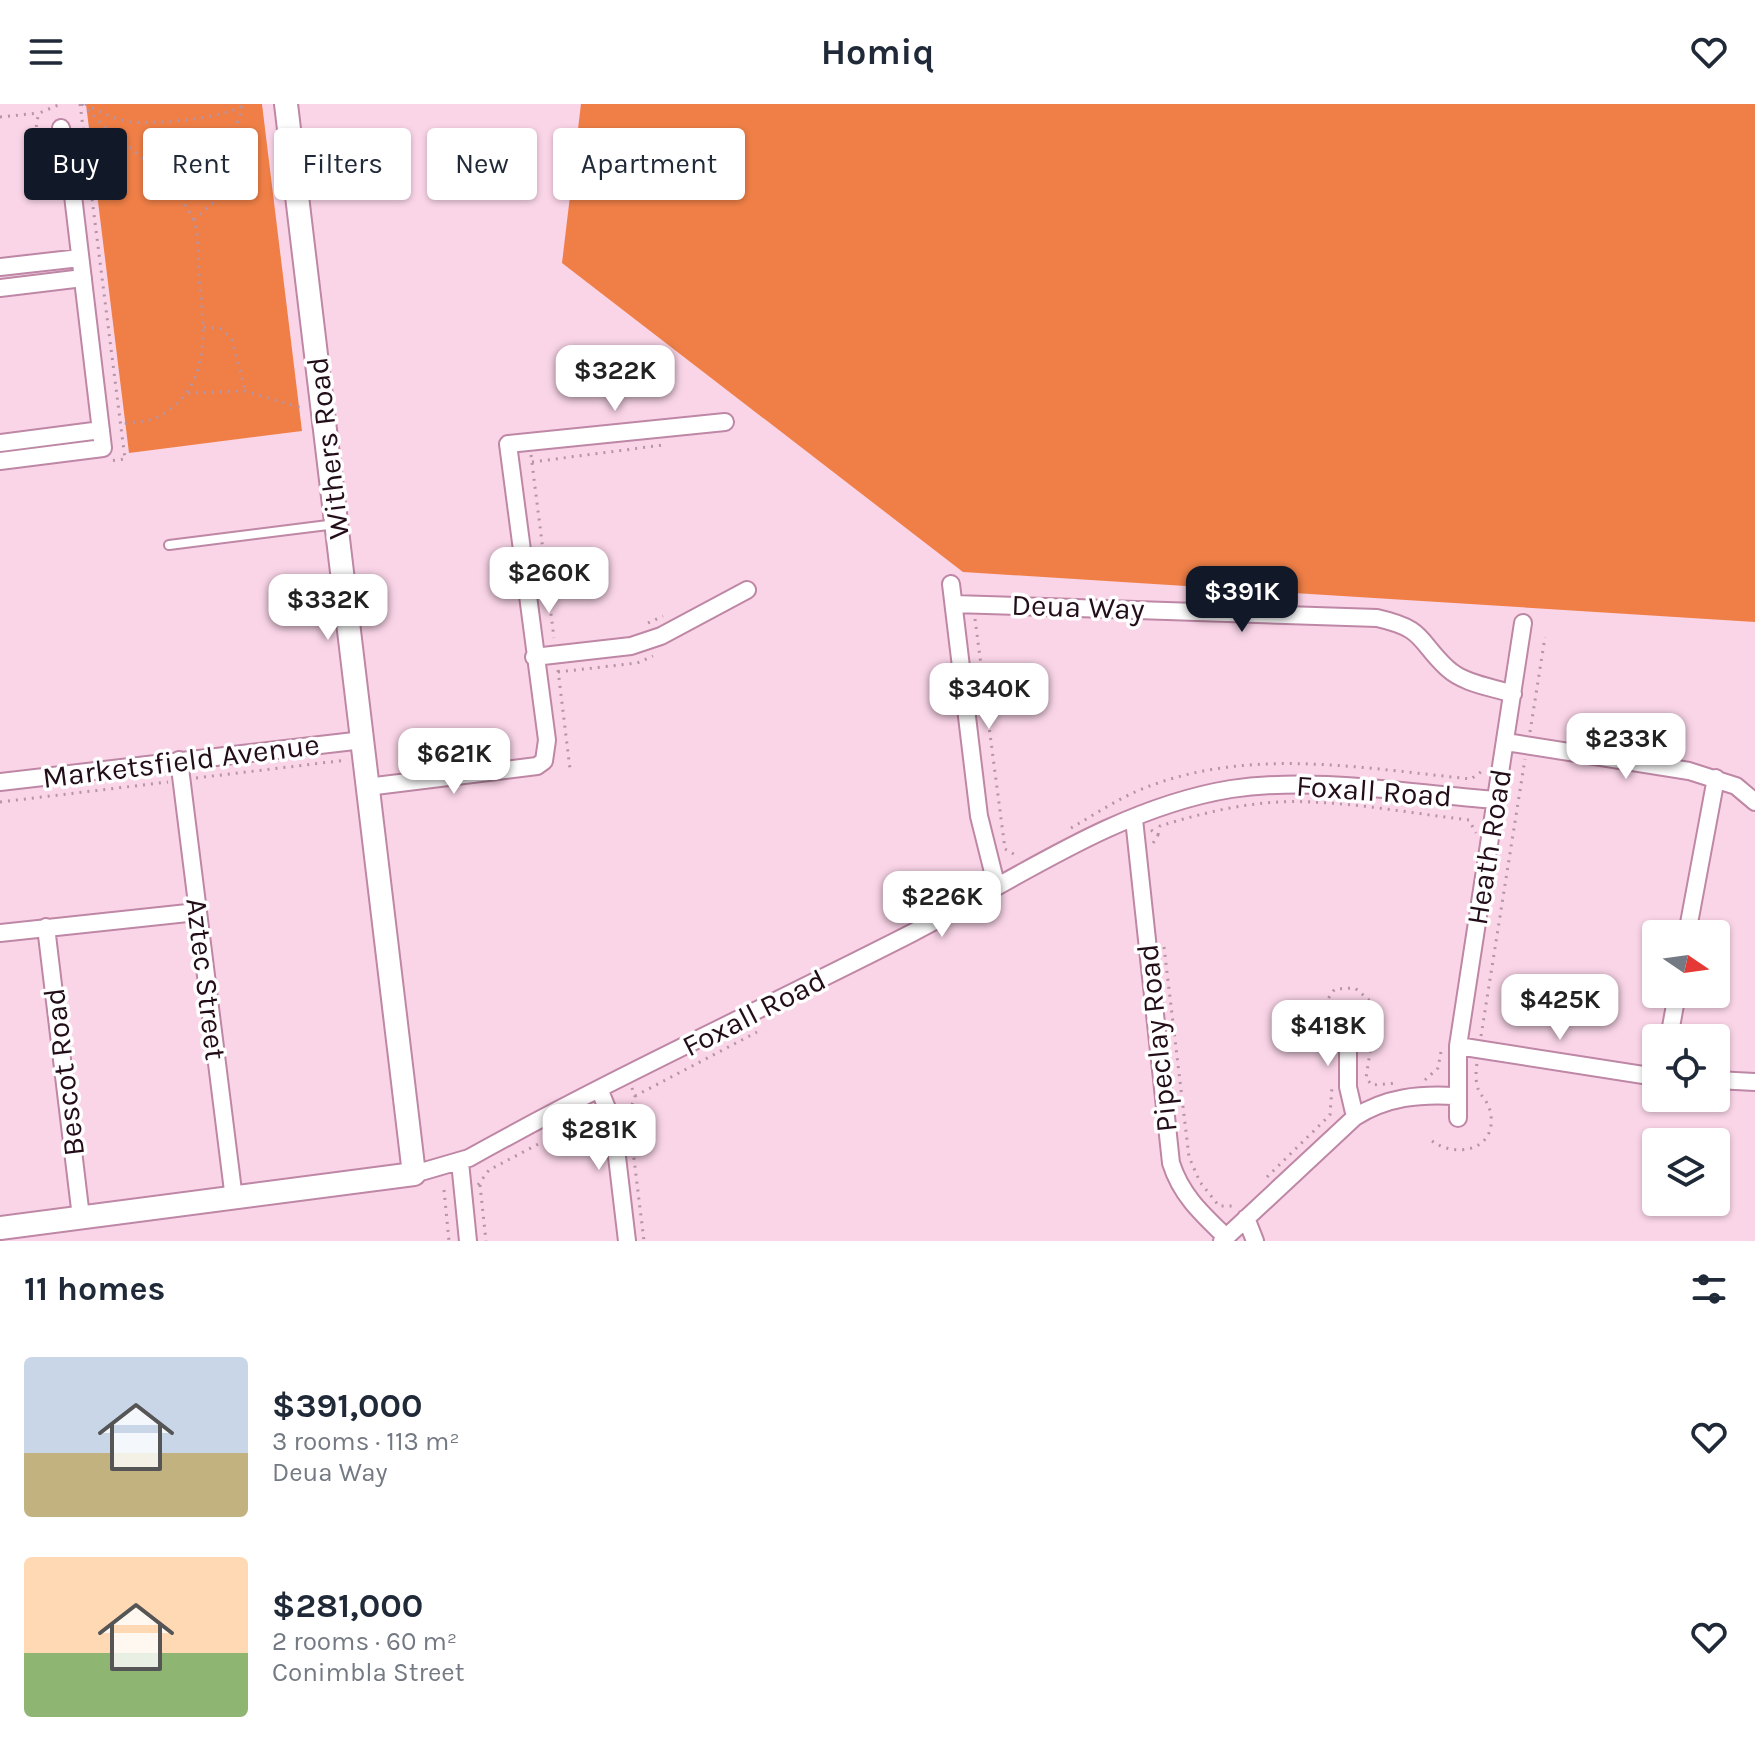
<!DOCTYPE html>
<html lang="en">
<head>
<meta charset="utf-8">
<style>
  :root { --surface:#fff; --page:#f6f6f7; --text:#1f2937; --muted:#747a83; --accent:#111827 }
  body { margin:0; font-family:Karla,sans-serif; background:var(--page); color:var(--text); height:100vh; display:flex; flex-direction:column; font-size:30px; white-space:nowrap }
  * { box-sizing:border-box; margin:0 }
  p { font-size:26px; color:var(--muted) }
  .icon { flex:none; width:44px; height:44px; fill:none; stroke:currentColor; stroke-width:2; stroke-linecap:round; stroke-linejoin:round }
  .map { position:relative; height:1137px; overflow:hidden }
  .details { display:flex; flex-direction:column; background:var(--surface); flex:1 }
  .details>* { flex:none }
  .top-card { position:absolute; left:24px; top:24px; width:800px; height:72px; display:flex; gap:16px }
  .needle { width:52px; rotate:103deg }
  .fabs { position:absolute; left:1642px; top:816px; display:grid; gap:16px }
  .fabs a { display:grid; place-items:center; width:88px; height:88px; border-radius:8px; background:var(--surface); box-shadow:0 2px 6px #0004; font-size:40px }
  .price { position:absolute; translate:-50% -68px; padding:0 18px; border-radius:16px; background:#fff; color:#222; font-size:26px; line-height:52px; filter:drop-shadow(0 2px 4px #0008) }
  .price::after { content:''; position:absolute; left:50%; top:48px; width:24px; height:18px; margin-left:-12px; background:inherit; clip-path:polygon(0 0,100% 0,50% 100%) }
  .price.active { background:var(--accent); color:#fff }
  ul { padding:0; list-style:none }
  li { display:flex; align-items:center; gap:24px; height:200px; padding:0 24px }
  li span { display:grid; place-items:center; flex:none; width:224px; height:160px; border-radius:8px; color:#555 }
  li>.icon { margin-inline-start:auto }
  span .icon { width:96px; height:96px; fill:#fffc; stroke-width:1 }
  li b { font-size:34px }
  h2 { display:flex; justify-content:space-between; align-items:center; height:96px; padding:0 24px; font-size:34px }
  .chip { padding:0 28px; border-radius:8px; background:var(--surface); box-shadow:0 2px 6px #0004; font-size:28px; line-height:72px }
  .chip.active { background:var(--accent); color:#fff }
  header { display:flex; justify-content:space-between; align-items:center; height:104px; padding:0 24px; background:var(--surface); font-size:36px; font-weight:700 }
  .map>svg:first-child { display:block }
</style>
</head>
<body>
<header><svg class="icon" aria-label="menu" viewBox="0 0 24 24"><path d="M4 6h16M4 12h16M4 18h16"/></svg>Homiq<svg class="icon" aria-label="heart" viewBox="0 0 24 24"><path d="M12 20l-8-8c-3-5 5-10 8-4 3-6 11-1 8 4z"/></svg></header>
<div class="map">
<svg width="1755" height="1137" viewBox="0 0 1755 1137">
  <rect width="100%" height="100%" fill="#fad5e8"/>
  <path fill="#ef7f47" d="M 86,0 L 262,0 L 302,327 L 129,349 Z
    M 581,0 L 1755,0 L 1755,518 L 963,468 L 562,159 Z"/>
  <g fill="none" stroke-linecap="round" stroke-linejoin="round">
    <defs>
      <path id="lane" d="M 169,441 L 336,420"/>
      <path id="street" d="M 0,163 L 80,154
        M 0,184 L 83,174
        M 0,339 L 101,326
        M 0,357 L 103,344 L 69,58 L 61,24
        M 951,480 L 979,712 L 996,780
        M 954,500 L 1377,514 C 1426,525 1417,536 1447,564 C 1464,580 1492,583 1513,590
        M 534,553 L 631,542 L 661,532 L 747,486
        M 1506,638 L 1689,667 L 1736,682 L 1755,698
        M 179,656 L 234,1095
        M 0,678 L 363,636
        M 367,683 L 537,662 L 544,657 L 547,636 L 508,340 L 725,318
        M 1134,715 L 1171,1059 C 1181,1091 1202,1110 1226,1133
        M 46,823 L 81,1113
        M 0,829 L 197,808
        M 1687,830 L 1716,674
        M 1348,906 L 1348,983 L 1355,1013
        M 1669,934 L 1677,890
        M 1458,942 L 1656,973
        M 1716,976 L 1755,978
        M 600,987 L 613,1019 L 627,1137
        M 1458,1014 L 1458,942 L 1523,519
        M 460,1058 L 468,1137
        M 414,1070 L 469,1054 C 614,973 765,904 912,829 C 1014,777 1115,704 1231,685 C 1318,672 1410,690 1497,696
        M 1246,1114 L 1255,1137
        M 1222,1137 L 1355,1013 C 1387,993 1419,990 1455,992"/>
      <path id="secondary" d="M 0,1124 L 414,1070 L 286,0"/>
    </defs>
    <use href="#lane" stroke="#be87a5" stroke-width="12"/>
    <use href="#street" stroke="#be87a5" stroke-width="20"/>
    <use href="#secondary" stroke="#be87a5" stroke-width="26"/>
    <path stroke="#b494a5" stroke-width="3" stroke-dasharray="2 6" stroke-linecap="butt" d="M 80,0 L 125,355 L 110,357
      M 82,0 C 117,39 168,66 192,113 C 200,128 198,156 199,173 C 204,224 213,279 162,311 C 151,318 133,318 120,320
      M 85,0 C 98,7 112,14 126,17 C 147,22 230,14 245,0
      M 0,13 L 39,9
      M 53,58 C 39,40 32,33 39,9 L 61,0
      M 194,116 L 224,89 L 231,35 L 243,3
      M 204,223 L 222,225 L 232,236 L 245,285
      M 188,289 L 245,287 L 305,305
      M 531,351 L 554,534
      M 532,358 L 663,341
      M 975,515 L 1005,745 L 1019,753
      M 648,519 L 663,512
      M 558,566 L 570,665
      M 558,568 L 637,559 L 653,552
      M 1530,628 L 1545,533
      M 196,674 L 347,656
      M 0,698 L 168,678
      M 1071,724 C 1092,712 1113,698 1135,688 C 1242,641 1360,664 1471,675 L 1485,665
      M 1151,726 L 1158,731 L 1152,741
      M 1158,731 L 1160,722 C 1208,707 1260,695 1311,698 C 1364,700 1417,710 1469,716 L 1476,729
      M 1164,843 L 1189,1053 L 1200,1078 L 1219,1102 L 1235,1102
      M 1332,932 C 1323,914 1321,901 1335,885 L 1355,884 L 1377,903 L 1366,974 L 1372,981 L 1398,979
      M 1481,932 L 1525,655
      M 1425,976 L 1438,964 L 1442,942
      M 635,992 L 757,928
      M 627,1016 L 635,992 L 632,984
      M 630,1022 L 644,1137
      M 1432,1037 C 1455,1054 1495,1047 1491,1012 C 1488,988 1472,996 1477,959
      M 1267,1073 L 1330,1011 L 1332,983
      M 478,1081 L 489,1066 L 586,1015 L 596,1021
      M 480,1081 L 486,1137
      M 444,1086 L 449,1137"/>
    <use href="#lane" stroke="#fff" stroke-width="8"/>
    <use href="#street" stroke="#fff" stroke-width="16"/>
    <use href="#secondary" stroke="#fff" stroke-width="22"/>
  </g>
  <g text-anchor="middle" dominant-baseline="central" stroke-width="7" stroke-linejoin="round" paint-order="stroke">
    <g font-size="30" fill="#220d19" stroke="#fff">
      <text transform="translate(328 344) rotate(-97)">Withers Road</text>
      <text transform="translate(1078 503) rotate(2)">Deua Way</text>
      <text transform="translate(181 657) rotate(-7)">Marketsfield Avenue</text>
      <text transform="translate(1374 687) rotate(4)">Foxall Road</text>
      <text transform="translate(1489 743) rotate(-81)">Heath Road</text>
      <text transform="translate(206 875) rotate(83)">Aztec Street</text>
      <text transform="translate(754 909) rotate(-27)">Foxall Road</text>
      <text transform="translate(1157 934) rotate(-96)">Pipeclay Road</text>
      <text transform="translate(64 968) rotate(-97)">Bescot Road</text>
    </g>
  </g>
</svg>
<div class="fabs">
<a><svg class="needle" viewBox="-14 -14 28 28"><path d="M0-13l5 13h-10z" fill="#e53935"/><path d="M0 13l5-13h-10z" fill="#747a83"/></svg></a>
<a><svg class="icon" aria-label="locate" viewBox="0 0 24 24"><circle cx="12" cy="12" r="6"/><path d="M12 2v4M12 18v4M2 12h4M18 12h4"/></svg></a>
<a><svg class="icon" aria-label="layers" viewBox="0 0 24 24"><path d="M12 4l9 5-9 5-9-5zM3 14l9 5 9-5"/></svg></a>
</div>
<b class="price" style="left:615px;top:309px">$322K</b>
<b class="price" style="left:549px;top:511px">$260K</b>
<b class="price active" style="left:1242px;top:530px">$391K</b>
<b class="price" style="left:328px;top:538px">$332K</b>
<b class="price" style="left:989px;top:627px">$340K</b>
<b class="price" style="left:1626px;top:677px">$233K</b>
<b class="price" style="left:454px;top:692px">$621K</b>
<b class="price" style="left:942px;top:835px">$226K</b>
<b class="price" style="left:1560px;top:938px">$425K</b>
<b class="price" style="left:1328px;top:964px">$418K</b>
<b class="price" style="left:599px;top:1068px">$281K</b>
<div class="top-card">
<a class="chip active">Buy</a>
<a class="chip">Rent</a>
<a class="chip">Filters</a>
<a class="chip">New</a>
<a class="chip">Apartment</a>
</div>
</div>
<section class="details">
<h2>11 homes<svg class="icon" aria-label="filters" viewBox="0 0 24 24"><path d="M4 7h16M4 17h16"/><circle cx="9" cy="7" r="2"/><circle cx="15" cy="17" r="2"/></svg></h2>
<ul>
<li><span style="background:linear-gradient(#c9d6e8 60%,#c2b280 0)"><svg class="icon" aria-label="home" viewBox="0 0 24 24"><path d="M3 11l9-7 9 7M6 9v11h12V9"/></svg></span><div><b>$391,000</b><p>3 rooms · 113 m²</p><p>Deua Way</p></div><svg class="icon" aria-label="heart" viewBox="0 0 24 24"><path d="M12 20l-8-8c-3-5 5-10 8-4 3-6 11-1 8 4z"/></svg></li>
<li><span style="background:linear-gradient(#ffd9b3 60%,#8fb573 0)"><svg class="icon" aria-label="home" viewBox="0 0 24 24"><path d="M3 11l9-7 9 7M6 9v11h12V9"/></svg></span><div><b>$281,000</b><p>2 rooms · 60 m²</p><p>Conimbla Street</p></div><svg class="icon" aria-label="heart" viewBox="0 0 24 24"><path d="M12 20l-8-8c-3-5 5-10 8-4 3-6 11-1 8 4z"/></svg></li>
</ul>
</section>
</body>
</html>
